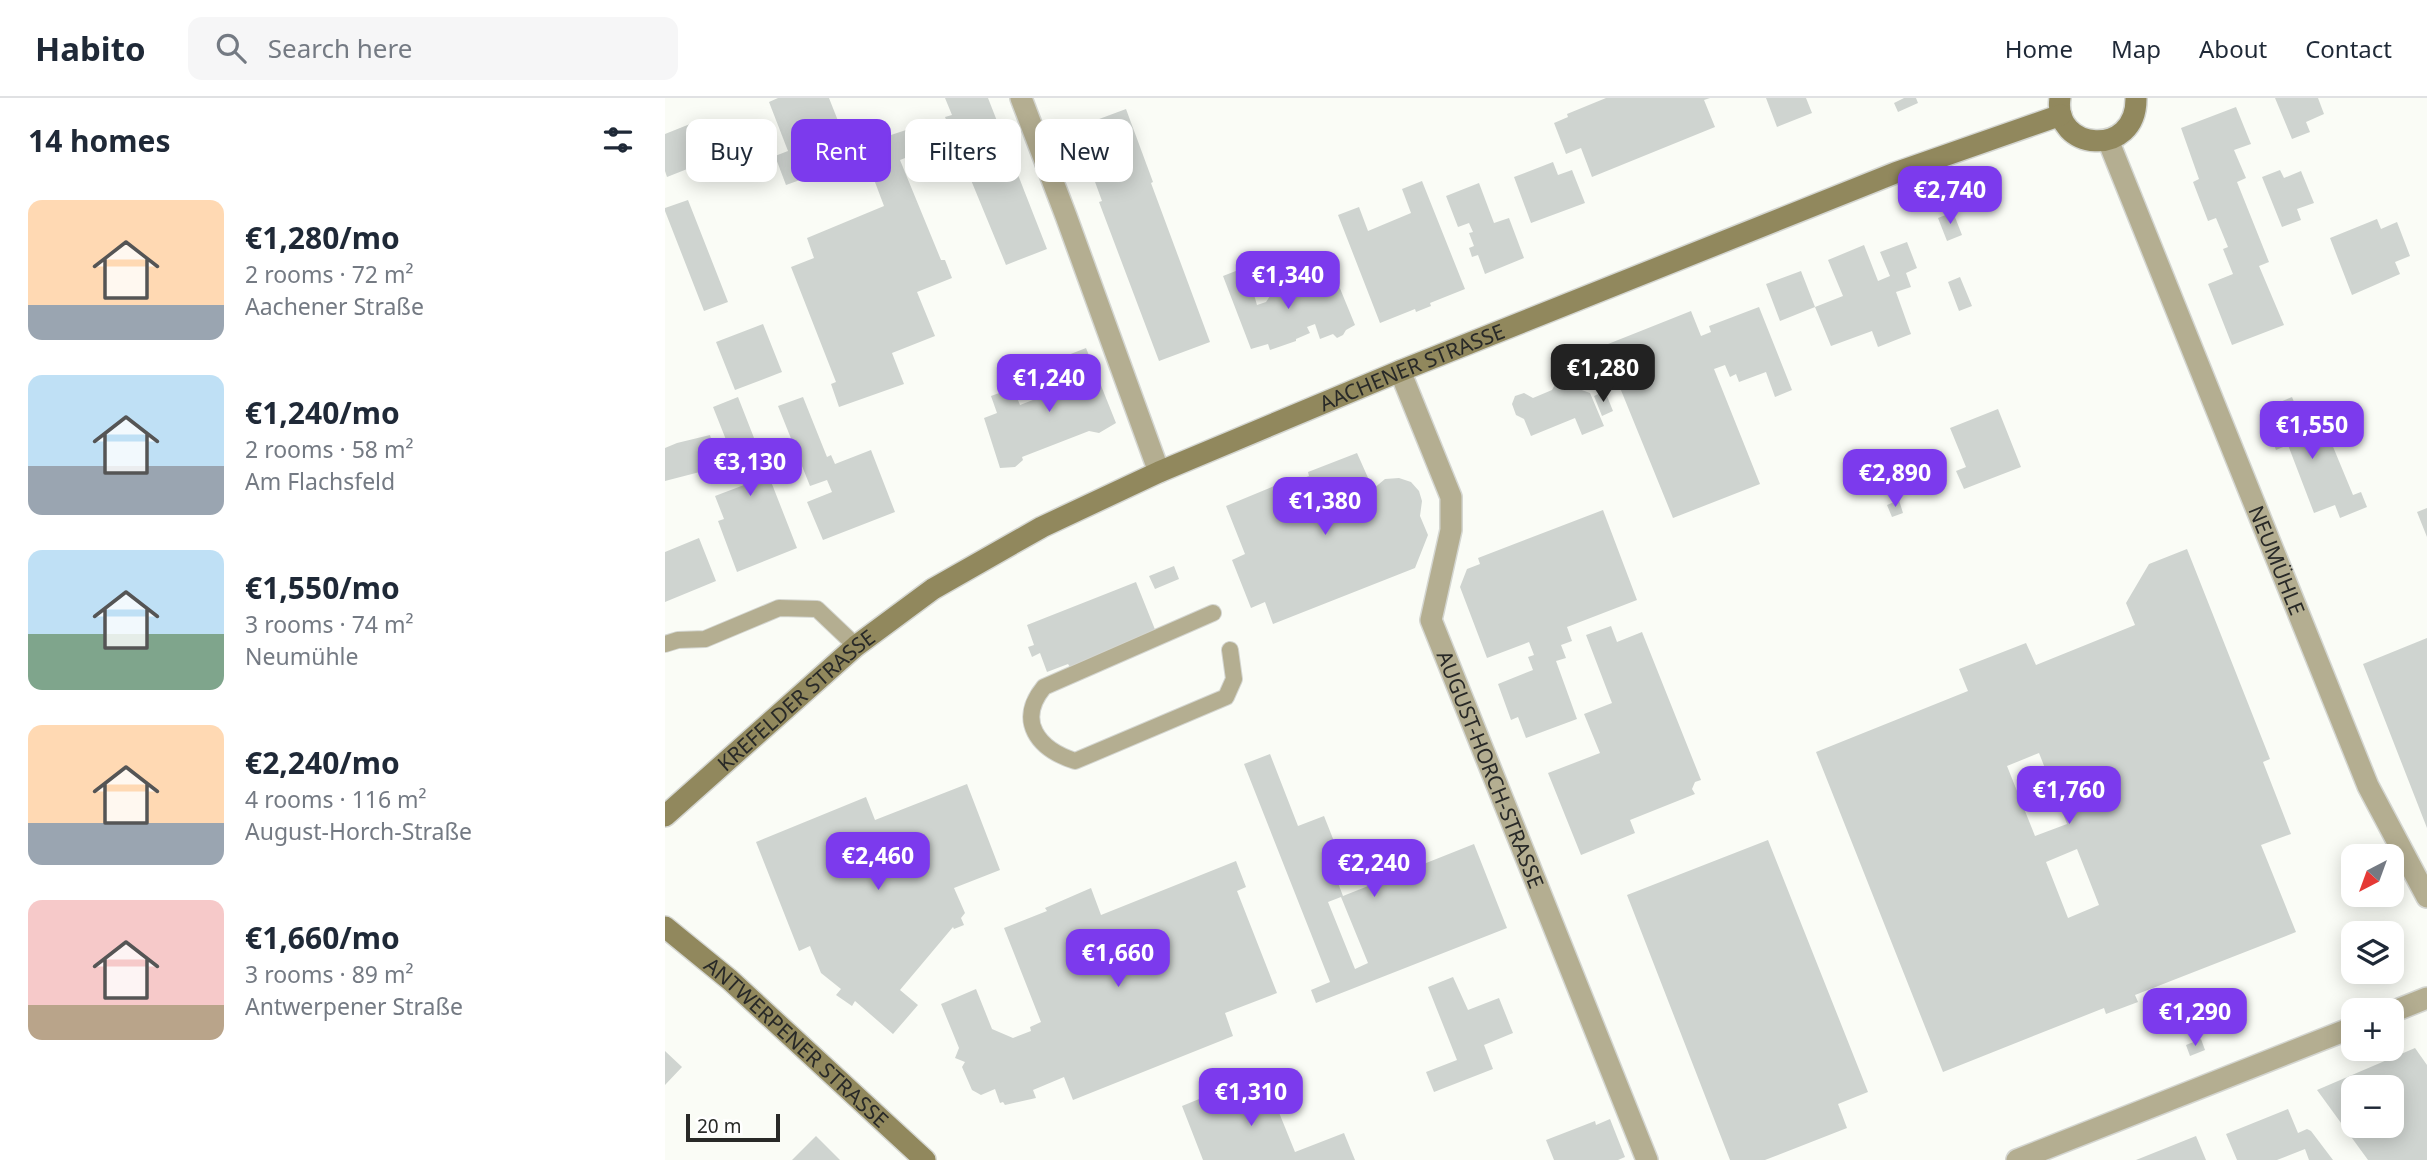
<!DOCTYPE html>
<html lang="en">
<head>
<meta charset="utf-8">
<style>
  :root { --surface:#fff; --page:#f6f6f7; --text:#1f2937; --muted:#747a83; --line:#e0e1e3; --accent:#7c3aed }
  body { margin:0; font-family:"Noto Sans",sans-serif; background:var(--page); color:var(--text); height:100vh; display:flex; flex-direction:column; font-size:26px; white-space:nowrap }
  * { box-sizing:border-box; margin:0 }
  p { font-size:23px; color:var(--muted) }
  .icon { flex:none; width:38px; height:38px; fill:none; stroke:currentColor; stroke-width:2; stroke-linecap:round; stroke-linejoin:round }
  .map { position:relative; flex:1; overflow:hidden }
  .side { display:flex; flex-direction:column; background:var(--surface); width:665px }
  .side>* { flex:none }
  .banner { position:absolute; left:21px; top:21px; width:665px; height:63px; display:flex; gap:14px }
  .needle { width:46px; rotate:221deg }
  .tools { position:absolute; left:1676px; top:746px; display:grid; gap:14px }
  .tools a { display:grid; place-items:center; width:63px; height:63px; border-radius:14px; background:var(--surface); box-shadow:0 4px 18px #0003; font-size:35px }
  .scale { position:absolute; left:21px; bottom:18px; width:94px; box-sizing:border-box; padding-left:7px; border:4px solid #282927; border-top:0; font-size:19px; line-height:24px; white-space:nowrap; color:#282927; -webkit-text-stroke:5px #fff; paint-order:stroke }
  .price { position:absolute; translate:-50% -60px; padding:0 16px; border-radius:14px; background:var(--accent); color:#fff; font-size:23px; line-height:46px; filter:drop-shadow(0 2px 4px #0008) }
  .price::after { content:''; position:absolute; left:50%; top:42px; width:21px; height:16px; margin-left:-10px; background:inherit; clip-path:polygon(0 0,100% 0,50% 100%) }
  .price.selected { background:#222; color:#fff }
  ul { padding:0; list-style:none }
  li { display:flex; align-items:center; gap:21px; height:175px; padding:0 28px }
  li span { display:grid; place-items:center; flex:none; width:196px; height:140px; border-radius:14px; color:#555 }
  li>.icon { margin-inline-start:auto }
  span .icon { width:84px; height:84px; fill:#fffc; stroke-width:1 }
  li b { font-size:30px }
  h2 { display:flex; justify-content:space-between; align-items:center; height:84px; padding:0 28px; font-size:30px }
  .pill { padding:0 24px; border-radius:14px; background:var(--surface); box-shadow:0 4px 18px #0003; font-size:24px; line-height:63px }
  .pill.selected { background:var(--accent); color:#fff }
  header { display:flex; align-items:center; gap:42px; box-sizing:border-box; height:98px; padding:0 35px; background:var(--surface); border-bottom:2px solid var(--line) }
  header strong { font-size:33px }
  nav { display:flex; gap:38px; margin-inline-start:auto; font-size:24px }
  .search { width:490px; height:63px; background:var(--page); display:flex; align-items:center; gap:18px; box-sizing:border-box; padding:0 24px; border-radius:14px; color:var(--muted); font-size:26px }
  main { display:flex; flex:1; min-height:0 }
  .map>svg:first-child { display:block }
</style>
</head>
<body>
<header>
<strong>Habito</strong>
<div class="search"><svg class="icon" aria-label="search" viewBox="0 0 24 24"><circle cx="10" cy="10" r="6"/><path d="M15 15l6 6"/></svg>Search here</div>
<nav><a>Home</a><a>Map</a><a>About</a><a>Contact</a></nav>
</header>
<main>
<section class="side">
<h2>14 homes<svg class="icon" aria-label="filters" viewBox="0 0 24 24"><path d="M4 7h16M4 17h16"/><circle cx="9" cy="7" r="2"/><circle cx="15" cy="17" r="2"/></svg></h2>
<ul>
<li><span style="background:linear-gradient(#ffd9b3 75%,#9aa5b1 0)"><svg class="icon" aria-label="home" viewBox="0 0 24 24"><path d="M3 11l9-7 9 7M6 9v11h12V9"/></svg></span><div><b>€1,280/mo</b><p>2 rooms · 72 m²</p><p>Aachener Straße</p></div></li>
<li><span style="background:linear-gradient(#bfe0f5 65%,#9aa5b1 0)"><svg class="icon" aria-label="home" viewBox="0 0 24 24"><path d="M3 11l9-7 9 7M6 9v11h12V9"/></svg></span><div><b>€1,240/mo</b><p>2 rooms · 58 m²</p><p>Am Flachsfeld</p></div></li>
<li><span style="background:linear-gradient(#bfe0f5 60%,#7fa58c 0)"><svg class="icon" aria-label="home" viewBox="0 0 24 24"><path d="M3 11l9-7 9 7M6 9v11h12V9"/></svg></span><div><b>€1,550/mo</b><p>3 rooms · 74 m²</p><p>Neumühle</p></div></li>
<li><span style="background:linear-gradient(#ffd9b3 70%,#9aa5b1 0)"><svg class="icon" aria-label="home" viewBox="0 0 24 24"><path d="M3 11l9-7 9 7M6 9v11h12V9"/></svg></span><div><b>€2,240/mo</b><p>4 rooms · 116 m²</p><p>August-Horch-Straße</p></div></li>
<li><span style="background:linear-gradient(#f6c9c9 75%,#b9a48a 0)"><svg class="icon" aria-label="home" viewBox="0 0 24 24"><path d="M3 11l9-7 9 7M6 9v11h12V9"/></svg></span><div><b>€1,660/mo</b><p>3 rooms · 89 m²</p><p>Antwerpener Straße</p></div></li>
</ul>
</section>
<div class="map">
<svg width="1762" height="1062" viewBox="0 0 1762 1062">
  <rect width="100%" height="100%" fill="#fafcf6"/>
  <path fill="#cfd4d0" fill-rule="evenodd" d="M 113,0 L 164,0 L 179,38 L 146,50 L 148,57 L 129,65 L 135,82 L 121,87 L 110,58 L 123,53 L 104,4 Z
    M 280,0 L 323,0 L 382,151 L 341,167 L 280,19 L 287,17 Z
    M 941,0 L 1045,0 L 1039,2 L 1050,29 L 927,79 L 916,50 L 901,56 L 889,25 L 903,19 L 902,16 Z
    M 1101,0 L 1141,0 L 1147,15 L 1112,29 Z
    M 1239,0 L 1251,0 L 1253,5 L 1233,14 L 1229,5 Z
    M 1610,0 L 1653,0 L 1659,16 L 1641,24 L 1645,34 L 1627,41 Z
    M 1571,9 L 1586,46 L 1569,52 L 1581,80 L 1572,84 L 1604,164 L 1594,168 L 1619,227 L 1567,247 L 1543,186 L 1568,176 L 1558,151 L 1563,149 L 1551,120 L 1543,123 L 1528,84 L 1534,81 L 1516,30 Z
    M 461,11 L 488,84 L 486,85 L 545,244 L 494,263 L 434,104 L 437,103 L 426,73 L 424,73 L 419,61 L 421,60 L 410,30 Z
    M 30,24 L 45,62 L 2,79 L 0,73 L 0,36 Z
    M 262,25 L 271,48 L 235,62 L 276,162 L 280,162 L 287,180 L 252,194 L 270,238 L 227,255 L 239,286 L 174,309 L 166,286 L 171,284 L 126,169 L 149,160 L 142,140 L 219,108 L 196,47 Z
    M 888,64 L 893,77 L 907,72 L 920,105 L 866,125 L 849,79 Z
    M 1615,72 L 1619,80 L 1636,73 L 1649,105 L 1632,111 L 1636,122 L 1617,129 L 1597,79 Z
    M 757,83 L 800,191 L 765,205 L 766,208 L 751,214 L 750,211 L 715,225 L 673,117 L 694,109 L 703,133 L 746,115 L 737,91 Z
    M 814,85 L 829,125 L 844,120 L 859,160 L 820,176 L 813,157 L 807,159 L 804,150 L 809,148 L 804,135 L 808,134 L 804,125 L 793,129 L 781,98 Z
    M 23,102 L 63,204 L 39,213 L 0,113 L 0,110 Z
    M 1288,114 L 1297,137 L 1282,143 L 1273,120 Z
    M 1712,121 L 1716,131 L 1732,124 L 1745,158 L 1730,164 L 1735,176 L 1687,197 L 1665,140 Z
    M 1242,144 L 1252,170 L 1241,175 L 1246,189 L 1231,194 L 1246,236 L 1213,249 L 1207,233 L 1166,248 L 1150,209 L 1115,223 L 1101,186 L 1136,173 L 1150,209 L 1178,198 L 1163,162 L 1199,147 L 1213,183 L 1225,178 L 1215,154 Z
    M 581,169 L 592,207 L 601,204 L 605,198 L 613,195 L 609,184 L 626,178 L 634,198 L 644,194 L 642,189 L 661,181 L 665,192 L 674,188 L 690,227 L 681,232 L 678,237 L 672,240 L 668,236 L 655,241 L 650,226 L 642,229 L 645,235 L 631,241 L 631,243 L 605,252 L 603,246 L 586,251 L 558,178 Z
    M 1295,179 L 1307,208 L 1294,213 L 1283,184 Z
    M 1094,209 L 1127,292 L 1110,299 L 1101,274 L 1074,284 L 1071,276 L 1065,279 L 1060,267 L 1049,271 L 1095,386 L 1008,420 L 938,248 L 1026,213 L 1036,238 L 1046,234 L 1044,228 Z
    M 98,226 L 117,274 L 70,292 L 51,244 Z
    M 421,250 L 451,325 L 434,335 L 424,333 L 357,359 L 358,362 L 350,369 L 335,370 L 319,320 L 332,315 L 326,298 L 348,290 L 355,307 L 373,300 L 371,292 L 387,286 L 390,294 L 414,284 L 412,278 L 406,280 L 398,259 Z
    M 901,278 L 911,282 L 914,291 L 925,295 L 939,328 L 917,337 L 910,320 L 866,338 L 859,321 L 851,317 L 847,306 L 850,298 L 859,295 L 868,300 L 887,292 L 893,281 Z
    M 940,293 L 948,313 L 937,318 L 929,298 Z
    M 73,299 L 132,450 L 72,474 L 53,423 L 59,421 L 50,398 L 79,387 L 48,309 Z
    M 138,299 L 162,359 L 166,357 L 170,366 L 206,352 L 230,414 L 158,442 L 142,404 L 167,394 L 162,382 L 145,388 L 113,308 Z
    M 1627,299 L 1646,346 L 1664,339 L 1688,397 L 1696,394 L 1702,409 L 1675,420 L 1670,407 L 1649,415 L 1623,347 L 1611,352 L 1595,312 Z
    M 1333,311 L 1356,369 L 1299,391 L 1291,373 L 1301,369 L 1285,330 Z
    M 45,337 L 54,369 L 0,383 L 0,350 L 12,345 Z
    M 692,355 L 708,391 L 720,381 L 734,380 L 746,384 L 754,393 L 757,403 L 755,418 L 763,437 L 750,470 L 608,526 L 600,504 L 586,510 L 567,462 L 580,456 L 561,408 L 614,386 L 615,389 L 644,378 L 643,374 Z
    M 1234,402 L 1238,415 L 1227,419 L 1222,407 Z
    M 1762,410 L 1762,439 L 1752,414 Z
    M 938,412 L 972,502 L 902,529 L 907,543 L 896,547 L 901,560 L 891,563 L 912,621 L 861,640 L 853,619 L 846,622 L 833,586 L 868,572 L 863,559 L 869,557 L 864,544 L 822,560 L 795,489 L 802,471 L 815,466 L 813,460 Z
    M 34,440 L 51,483 L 0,504 L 0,454 Z
    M 1522,451 L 1605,661 L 1598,664 L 1626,736 L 1596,747 L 1631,834 L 1470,897 L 1473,904 L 1441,916 L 1439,910 L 1278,974 L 1151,654 L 1303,593 L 1294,571 L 1361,545 L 1371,567 L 1470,527 L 1461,505 L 1484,466 ZM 1374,655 L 1402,726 L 1370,738 L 1342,668 ZM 1412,751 L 1434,807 L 1403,820 L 1381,764 Z
    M 509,468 L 514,481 L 490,491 L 484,478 Z
    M 471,484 L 491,534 L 405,569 L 403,566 L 382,574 L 375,555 L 367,559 L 363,549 L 369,547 L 362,527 Z
    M 946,528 L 952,544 L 977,534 L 1036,682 L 1030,684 L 1027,691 L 1030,696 L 965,722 L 970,735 L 916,757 L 883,675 L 935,655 L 919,616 L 947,605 L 921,537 Z
    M 1762,540 L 1762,730 L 1698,566 Z
    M 605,656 L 633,728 L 659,718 L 684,781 L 673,785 L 678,798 L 809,746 L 842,830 L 651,905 L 646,892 L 665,884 L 579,666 ZM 676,799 L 703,865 L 690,871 L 663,804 Z
    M 302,686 L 335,772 L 289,790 L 300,815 L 296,820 L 299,827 L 289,831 L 288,829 L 235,892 L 253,907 L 228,936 L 190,903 L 187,908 L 171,897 L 176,891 L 156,875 L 145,848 L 134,853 L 91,744 L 201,699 L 210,722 Z
    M 1103,742 L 1203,994 L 1173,1006 L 1182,1030 L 1100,1062 L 1065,1062 L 962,797 Z
    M 571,763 L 581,789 L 572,793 L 612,895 L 560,915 L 568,938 L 408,1002 L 399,979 L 368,992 L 371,1000 L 340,1007 L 338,1004 L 335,1005 L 330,991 L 316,997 L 307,992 L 297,969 L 300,964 L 290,960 L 294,950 L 276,906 L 311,891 L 327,931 L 348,940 L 366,933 L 365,929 L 376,924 L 339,830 L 382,813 L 380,810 L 426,790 L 436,817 Z
    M 788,879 L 803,912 L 834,900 L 848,935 L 819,947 L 828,971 L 769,994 L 761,974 L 792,962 L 763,889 Z
    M 1536,941 L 1540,952 L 1525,958 L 1521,947 Z
    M 1750,950 L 1762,967 L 1762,1062 L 1703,1062 L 1652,992 ZM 1689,989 L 1727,989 L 1727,1027 L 1689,1027 Z
    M 0,953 L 17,969 L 0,987 Z
    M 598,975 L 630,1054 L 679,1035 L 690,1062 L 538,1062 L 517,1008 Z
    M 1623,1011 L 1633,1035 L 1642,1031 L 1646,1033 L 1668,1062 L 1644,1062 L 1640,1051 L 1612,1062 L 1572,1062 L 1561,1036 Z
    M 945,1021 L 960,1059 L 953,1062 L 889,1062 L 881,1042 L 930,1023 L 931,1027 Z
    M 151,1038 L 175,1062 L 127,1062 Z
    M 1531,1038 L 1541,1062 L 1471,1062 Z"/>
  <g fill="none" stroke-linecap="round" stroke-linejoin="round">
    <defs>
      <path id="lane" d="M 548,515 L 379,589 C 351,623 373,651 410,663 L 561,599 L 569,581 L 565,552
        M 0,546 L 13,542 L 40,541 L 114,510 L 152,511 L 191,548"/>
      <g id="street">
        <path d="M 356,0 L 401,118 L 494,374"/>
        <path id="s1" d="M 1443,42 L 1703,688 L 1762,799"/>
        <path id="s2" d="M 735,273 L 786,399 L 786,432 L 766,522 L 982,1062"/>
        <path d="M 1727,914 L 1762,900"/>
        <path d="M 1352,1062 L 1689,929"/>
      </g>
      <g id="secondary">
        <path d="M 1395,0 C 1387,53 1472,61 1471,0"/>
        <path id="s3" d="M 0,718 L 191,548 L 268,491 L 377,429 L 494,374 L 735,273 L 1230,75 L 1396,17"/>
        <path id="s4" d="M 0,829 L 65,882 L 260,1062"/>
      </g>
    </defs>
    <use href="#lane" stroke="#d4d6d1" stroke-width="18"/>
    <use href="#street" stroke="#d4d6d1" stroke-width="24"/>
    <use href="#secondary" stroke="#d4d6d1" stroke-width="24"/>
    <use href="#lane" stroke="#b4ae91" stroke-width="16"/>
    <use href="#street" stroke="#b4ae91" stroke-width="21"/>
    <use href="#secondary" stroke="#91885d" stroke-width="21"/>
  </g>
  <g text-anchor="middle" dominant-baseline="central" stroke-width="7" stroke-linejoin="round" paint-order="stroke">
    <g font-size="21" fill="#282927" stroke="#fff">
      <text stroke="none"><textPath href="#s3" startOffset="880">AACHENER STRASSE</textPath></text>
      <text stroke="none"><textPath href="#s1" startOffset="453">NEUMÜHLE</textPath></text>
      <text stroke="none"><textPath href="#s3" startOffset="175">KREFELDER STRASSE</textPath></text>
      <text stroke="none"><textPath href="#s2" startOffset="422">AUGUST-HORCH-STRASSE</textPath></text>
      <text stroke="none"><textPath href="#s4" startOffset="175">ANTWERPENER STRASSE</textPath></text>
    </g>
  </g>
</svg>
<div class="tools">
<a><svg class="needle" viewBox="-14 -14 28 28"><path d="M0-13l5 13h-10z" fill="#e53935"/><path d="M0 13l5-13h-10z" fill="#747a83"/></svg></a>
<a><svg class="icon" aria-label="layers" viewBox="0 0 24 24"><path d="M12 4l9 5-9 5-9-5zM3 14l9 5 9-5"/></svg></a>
<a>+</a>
<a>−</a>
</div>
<div class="scale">20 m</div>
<b class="price" style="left:1285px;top:128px">€2,740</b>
<b class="price" style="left:623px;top:213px">€1,340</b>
<b class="price selected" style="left:938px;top:306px">€1,280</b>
<b class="price" style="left:384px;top:316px">€1,240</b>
<b class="price" style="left:1647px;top:363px">€1,550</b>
<b class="price" style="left:85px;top:400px">€3,130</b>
<b class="price" style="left:1230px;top:411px">€2,890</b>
<b class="price" style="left:660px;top:439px">€1,380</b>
<b class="price" style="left:1404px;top:728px">€1,760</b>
<b class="price" style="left:213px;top:794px">€2,460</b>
<b class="price" style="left:709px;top:801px">€2,240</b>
<b class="price" style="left:453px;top:891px">€1,660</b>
<b class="price" style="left:1530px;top:950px">€1,290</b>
<b class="price" style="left:586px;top:1030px">€1,310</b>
<div class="banner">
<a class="pill">Buy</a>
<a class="pill selected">Rent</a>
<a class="pill">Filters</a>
<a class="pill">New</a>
</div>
</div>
</main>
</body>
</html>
